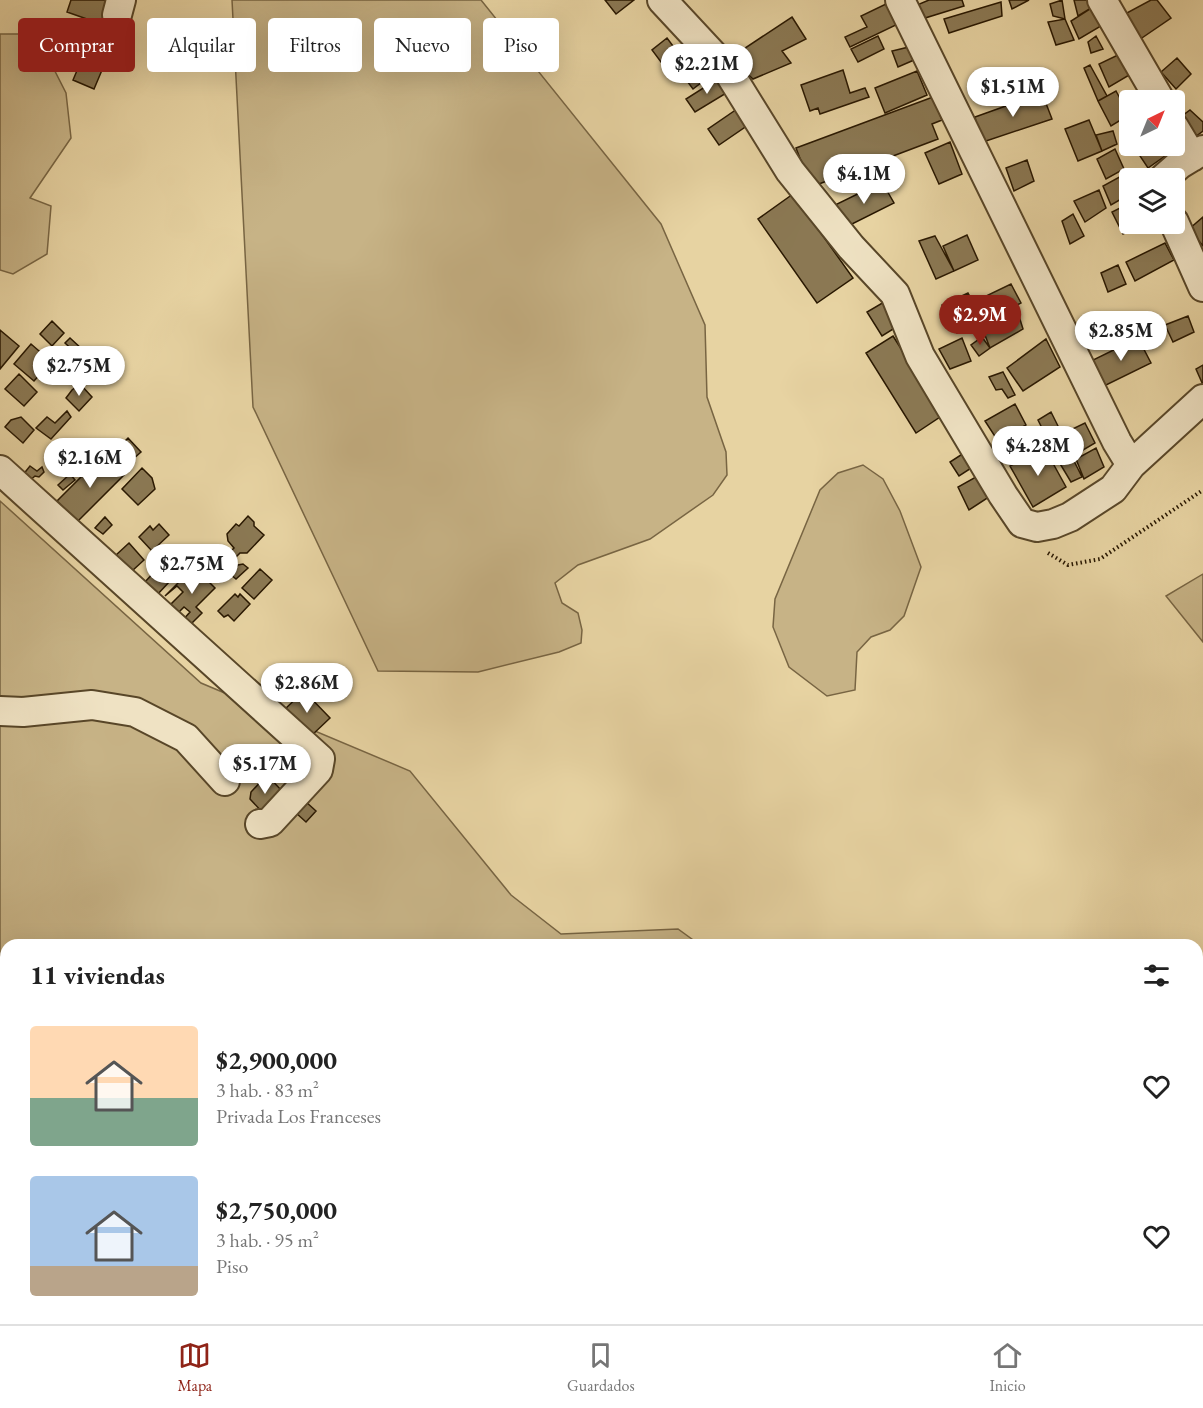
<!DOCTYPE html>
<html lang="es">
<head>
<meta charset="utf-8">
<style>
  :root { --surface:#fff; --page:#f6f6f6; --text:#222; --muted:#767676; --line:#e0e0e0; --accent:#8f2418 }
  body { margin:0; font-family:"EB Garamond",serif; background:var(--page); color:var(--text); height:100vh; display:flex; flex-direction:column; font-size:22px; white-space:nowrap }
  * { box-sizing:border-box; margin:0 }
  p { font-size:20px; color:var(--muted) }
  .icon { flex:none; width:33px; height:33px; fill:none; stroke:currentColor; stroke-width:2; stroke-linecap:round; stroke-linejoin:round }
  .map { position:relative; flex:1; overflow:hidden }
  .sheet { position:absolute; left:0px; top:939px; width:1203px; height:386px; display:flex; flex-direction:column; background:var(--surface); border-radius:18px 18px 0 0; box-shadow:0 6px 24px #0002 }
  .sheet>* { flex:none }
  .hud { position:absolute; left:18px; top:18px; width:600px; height:54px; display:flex; gap:12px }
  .needle { width:39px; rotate:43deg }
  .controls { position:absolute; left:1119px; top:90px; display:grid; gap:12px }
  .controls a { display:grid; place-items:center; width:66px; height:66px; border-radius:6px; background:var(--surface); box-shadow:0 6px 24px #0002; font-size:30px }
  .price { position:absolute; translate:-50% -51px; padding:0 14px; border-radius:21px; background:#fff; color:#222; font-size:20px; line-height:39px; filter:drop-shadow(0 2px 3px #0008) }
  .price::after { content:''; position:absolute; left:50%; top:36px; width:18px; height:14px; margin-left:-9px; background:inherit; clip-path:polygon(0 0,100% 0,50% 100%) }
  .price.on { background:var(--accent); color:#fff }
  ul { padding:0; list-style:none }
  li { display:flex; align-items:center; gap:18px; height:150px; padding:0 30px }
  li span { display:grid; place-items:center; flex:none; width:168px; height:120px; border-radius:6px; color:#555 }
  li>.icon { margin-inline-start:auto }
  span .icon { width:72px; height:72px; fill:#fffc; stroke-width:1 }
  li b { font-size:26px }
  h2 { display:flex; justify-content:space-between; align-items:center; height:72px; padding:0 30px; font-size:26px }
  .pill { padding:0 21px; border-radius:6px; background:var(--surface); box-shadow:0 6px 24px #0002; font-size:21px; line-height:54px }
  .pill.on { background:var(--accent); color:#fff }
  .tabs { display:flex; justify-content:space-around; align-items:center; height:84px; border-top:2px solid var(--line); background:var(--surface); font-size:16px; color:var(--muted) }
  .tabs a { display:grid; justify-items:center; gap:3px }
  .tabs .on { color:var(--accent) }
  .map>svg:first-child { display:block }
</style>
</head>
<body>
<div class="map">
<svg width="1203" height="1324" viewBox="0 0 1203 1324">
  <rect width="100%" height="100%" fill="#e7d3a2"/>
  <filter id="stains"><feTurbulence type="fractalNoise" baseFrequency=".00333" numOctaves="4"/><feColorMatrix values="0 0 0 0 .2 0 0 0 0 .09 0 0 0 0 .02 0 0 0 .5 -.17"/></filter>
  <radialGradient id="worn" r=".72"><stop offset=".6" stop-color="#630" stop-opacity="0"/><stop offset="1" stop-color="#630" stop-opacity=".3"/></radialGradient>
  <path fill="#c7b386" stroke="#786543" stroke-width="1.5" d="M 232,0 L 481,0 L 661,224 L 705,325 L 707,397 L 726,452 L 727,475 L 713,495 L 650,539 L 578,565 L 555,583 L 562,603 L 578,613 L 582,630 L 581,643 L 559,652 L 478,672 L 378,671 L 253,407 Z
    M 0,34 L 36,34 L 66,93 L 71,138 L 30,198 L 51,206 L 47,254 L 13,274 L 0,270 Z
    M 863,465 L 883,479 L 900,511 L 921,567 L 904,616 L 890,630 L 871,637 L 857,652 L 855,690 L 827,696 L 789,667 L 773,627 L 775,599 L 820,490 L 838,473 Z
    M 0,501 L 201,683 L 410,771 L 511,895 L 561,934 L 678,929 L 700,945 L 6,945 L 6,1148 L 0,1148 Z
    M 1203,574 L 1203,642 L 1166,596 Z
    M 1046,1319 L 1180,1319 L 1180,1324 L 1057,1324 Z"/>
  <path fill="#a6936b" stroke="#746140" stroke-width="1.5" d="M 0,1177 L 6,1180 L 6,1318 L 1046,1318 L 1057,1324 L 0,1324 Z"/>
  <path fill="#8b7954" stroke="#281700" stroke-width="1.5" d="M 71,0 L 104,0 L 112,3 L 104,25 L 67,12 Z
    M 605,0 L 634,0 L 616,14 Z
    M 929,0 L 962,0 L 964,6 L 925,18 L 917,5 Z
    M 1009,0 L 1029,0 L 1012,9 Z
    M 1062,0 L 1065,19 L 1053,16 L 1050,4 Z
    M 1074,0 L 1093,0 L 1096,5 L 1078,16 Z
    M 1151,0 L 1157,0 L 1171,18 L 1136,42 L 1123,15 Z
    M 1001,2 L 1002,16 L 949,33 L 944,19 Z
    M 888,3 L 898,24 L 850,47 L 845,37 L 867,27 L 861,16 Z
    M 1096,5 L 1106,23 L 1079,39 L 1071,21 Z
    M 792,17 L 806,39 L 782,51 L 791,63 L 753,79 L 730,58 Z
    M 1065,19 L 1074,40 L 1056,45 L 1048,22 Z
    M 878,36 L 884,49 L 858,62 L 851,49 Z
    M 1096,36 L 1103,49 L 1091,53 L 1088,42 Z
    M 667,38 L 676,50 L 661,62 L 652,50 Z
    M 689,42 L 694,49 L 685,56 L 691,63 L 682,72 L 671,58 Z
    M 909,47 L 914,60 L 898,67 L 892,51 Z
    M 84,54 L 105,63 L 94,89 L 73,80 Z
    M 1120,54 L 1131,74 L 1109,87 L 1099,64 Z
    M 1177,58 L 1191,74 L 1176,89 L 1161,72 Z
    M 706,60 L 715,72 L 693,89 L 684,77 Z
    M 1090,65 L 1107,96 L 1098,101 L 1084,68 Z
    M 843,70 L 850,93 L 865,88 L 869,97 L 820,114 L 818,108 L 810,111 L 801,85 Z
    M 917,71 L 927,95 L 885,113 L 875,88 Z
    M 719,78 L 728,92 L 695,112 L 686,99 Z
    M 1116,91 L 1129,115 L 1111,126 L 1098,101 Z
    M 1042,93 L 1052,119 L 980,143 L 975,117 Z
    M 933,97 L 942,120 L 932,124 L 938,139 L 811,187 L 796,148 Z
    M 740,107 L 751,123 L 719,145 L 708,129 Z
    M 1190,110 L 1203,122 L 1203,131 L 1191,140 L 1178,119 Z
    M 1089,120 L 1102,151 L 1078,161 L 1065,129 Z
    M 1113,131 L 1117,144 L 1102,151 L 1096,135 Z
    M 950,142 L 962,174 L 939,184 L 925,153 Z
    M 1147,146 L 1169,146 L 1172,151 L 1148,168 L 1138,153 Z
    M 1115,149 L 1124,169 L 1106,179 L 1097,159 Z
    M 1027,160 L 1034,181 L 1014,191 L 1006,168 Z
    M 1125,174 L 1130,182 L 1130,194 L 1111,205 L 1103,186 Z
    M 882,182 L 894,203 L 846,227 L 833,206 Z
    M 1099,190 L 1106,208 L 1085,222 L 1074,201 Z
    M 793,194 L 853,278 L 817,303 L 758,219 Z
    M 1130,203 L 1130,224 L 1145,224 L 1123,234 L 1112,212 Z
    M 1073,214 L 1084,236 L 1070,244 L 1062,221 Z
    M 1203,217 L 1203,246 L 1189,229 Z
    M 967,235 L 978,260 L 954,271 L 943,246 Z
    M 935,236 L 954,271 L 936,279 L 919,241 Z
    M 1165,243 L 1174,260 L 1135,281 L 1126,262 Z
    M 1118,265 L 1126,284 L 1108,292 L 1101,273 Z
    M 1011,284 L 1021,303 L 997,316 L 986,296 Z
    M 968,293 L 984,322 L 957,333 L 942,305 Z
    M 884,302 L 898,326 L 882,336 L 867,312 Z
    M 1018,313 L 1023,329 L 990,348 L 983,330 Z
    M 1188,316 L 1194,332 L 1173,342 L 1165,325 Z
    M 52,321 L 64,333 L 52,346 L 40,334 Z
    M 0,330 L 19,346 L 0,369 Z
    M 893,336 L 943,415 L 916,433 L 866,353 Z
    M 982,337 L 990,348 L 979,356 L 971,345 Z
    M 70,338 L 83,350 L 78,355 L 65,343 Z
    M 962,338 L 971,361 L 950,369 L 939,349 Z
    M 1138,338 L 1151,363 L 1104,386 L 1091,361 Z
    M 1046,339 L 1060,367 L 1023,391 L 1007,368 Z
    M 31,344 L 53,363 L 48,370 L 43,371 L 34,381 L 14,364 Z
    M 1203,365 L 1203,385 L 1196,369 Z
    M 1003,372 L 1015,395 L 1008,398 L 1002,389 L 996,390 L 989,377 Z
    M 19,374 L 37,392 L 24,406 L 5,389 Z
    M 80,384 L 92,397 L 79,411 L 66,398 L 72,390 Z
    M 1015,404 L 1026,425 L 998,441 L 985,421 Z
    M 67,411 L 71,417 L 51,439 L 36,428 L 47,417 L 55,423 Z
    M 1051,412 L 1058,426 L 1044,432 L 1038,420 Z
    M 21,417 L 34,430 L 23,443 L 5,427 L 11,420 Z
    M 1085,423 L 1095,443 L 1073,456 L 1062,434 Z
    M 128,438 L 141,452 L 122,469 L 118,465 L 129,449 L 115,460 L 110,456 Z
    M 1066,445 L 1082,477 L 1071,482 L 1053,452 Z
    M 1044,447 L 1066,487 L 1033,507 L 1010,466 Z
    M 1096,448 L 1104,467 L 1084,479 L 1076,459 Z
    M 970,449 L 979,463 L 959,476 L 950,462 Z
    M 104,456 L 124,475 L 77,522 L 57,501 L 90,468 L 93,472 L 99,466 L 96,463 Z
    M 30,466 L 37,471 L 42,467 L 44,472 L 39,477 L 35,476 L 28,482 L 22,476 Z
    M 142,468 L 152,478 L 155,489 L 138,505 L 122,489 Z
    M 983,473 L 995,493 L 969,510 L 958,487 Z
    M 70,474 L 75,480 L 63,490 L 58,485 Z
    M 248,516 L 254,522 L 254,526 L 264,535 L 247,553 L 240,553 L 235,558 L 229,553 L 234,548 L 228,541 L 227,534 L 236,524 L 239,526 Z
    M 105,517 L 112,525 L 103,534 L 95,528 Z
    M 159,524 L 169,535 L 152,551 L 139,537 L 150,526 L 153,530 Z
    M 129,543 L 144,560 L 132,571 L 115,556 Z
    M 243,564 L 248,568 L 236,579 L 230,574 L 238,565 Z
    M 194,567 L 215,588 L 196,607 L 202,613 L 188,627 L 182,621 L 190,612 L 184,607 L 177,614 L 169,606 L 183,592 L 177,586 L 165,596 Z
    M 157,569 L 170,581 L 157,595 L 144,583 Z
    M 260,569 L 272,580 L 254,599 L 242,588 Z
    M 235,594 L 238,597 L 240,594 L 250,604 L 234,621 L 228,615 L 224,617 L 218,611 Z
    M 278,668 L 294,683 L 294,691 L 288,699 L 277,698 L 266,708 L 253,695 L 270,674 Z
    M 304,691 L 330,718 L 310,737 L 285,709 Z
    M 267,775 L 282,791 L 266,816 L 250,799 L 251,792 Z
    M 305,801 L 316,811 L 306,822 L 295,812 Z"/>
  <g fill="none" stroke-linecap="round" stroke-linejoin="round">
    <defs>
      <path id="minor" d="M 662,0 L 728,71 L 790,171 L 851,247 L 895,294 L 920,356 L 1003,495 L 1022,523 L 1037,527 L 1053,524 L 1070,517 L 1113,489 L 1131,465 L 1203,399
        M 900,0 L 1117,442 L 1131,465
        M 1102,0 L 1160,100
        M 117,15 L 121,0
        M 1174,127 L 1192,157
        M 1164,178 L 1180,164 L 1203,150
        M 1174,222 L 1203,287
        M 0,470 L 320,759 L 318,770 L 270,822 L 260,824
        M 0,711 L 23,712 L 92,705 L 135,712 L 186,738 L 225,781"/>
    </defs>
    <use href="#minor" stroke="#584628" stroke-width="32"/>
    <path stroke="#281700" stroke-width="4" stroke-dasharray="1.5 3" stroke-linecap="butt" d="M 1048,553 L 1068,565 L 1100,559 L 1203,490
      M 0,1142 L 6,1148"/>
    <use href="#minor" stroke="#efe2c3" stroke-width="28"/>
  </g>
  <rect width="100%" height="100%" filter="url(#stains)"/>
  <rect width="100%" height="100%" fill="url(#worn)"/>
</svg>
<div class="controls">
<a><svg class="needle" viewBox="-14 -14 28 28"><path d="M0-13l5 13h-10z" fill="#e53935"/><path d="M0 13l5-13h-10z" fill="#767676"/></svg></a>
<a><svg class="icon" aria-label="layers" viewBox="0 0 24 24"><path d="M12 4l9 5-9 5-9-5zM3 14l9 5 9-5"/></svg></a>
</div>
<b class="price" style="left:707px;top:95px">$2.21M</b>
<b class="price" style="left:1013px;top:118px">$1.51M</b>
<b class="price" style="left:864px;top:205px">$4.1M</b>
<b class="price on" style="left:980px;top:346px">$2.9M</b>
<b class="price" style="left:1121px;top:362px">$2.85M</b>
<b class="price" style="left:79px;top:397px">$2.75M</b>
<b class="price" style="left:1038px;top:477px">$4.28M</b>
<b class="price" style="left:90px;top:489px">$2.16M</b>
<b class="price" style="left:192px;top:595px">$2.75M</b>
<b class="price" style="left:307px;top:714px">$2.86M</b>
<b class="price" style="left:265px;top:795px">$5.17M</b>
<div class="hud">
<a class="pill on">Comprar</a>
<a class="pill">Alquilar</a>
<a class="pill">Filtros</a>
<a class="pill">Nuevo</a>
<a class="pill">Piso</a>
</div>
<section class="sheet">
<h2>11 viviendas<svg class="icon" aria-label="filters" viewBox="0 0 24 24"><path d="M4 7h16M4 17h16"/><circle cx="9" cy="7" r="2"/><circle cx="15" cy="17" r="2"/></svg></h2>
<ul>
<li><span style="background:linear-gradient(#ffd9b3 60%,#7fa58c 0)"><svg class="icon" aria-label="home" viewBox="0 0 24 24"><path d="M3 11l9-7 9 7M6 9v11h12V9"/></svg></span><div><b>$2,900,000</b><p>3 hab. · 83 m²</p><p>Privada Los Franceses</p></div><svg class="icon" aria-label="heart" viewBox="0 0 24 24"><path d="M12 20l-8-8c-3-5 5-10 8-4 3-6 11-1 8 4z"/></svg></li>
<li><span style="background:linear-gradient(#a9c7e8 75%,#b9a48a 0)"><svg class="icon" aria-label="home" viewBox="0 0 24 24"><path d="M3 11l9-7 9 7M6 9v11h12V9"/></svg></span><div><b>$2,750,000</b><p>3 hab. · 95 m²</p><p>Piso</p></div><svg class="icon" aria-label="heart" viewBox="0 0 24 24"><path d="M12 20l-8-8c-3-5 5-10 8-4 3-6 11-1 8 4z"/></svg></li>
</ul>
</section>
</div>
<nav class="tabs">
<a class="on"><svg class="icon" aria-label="map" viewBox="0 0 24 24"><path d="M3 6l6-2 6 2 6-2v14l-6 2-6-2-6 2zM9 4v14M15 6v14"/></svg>Mapa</a>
<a><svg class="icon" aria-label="saved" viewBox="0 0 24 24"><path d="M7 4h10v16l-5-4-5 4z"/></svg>Guardados</a>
<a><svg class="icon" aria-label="home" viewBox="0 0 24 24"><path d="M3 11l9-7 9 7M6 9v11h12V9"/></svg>Inicio</a>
</nav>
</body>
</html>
